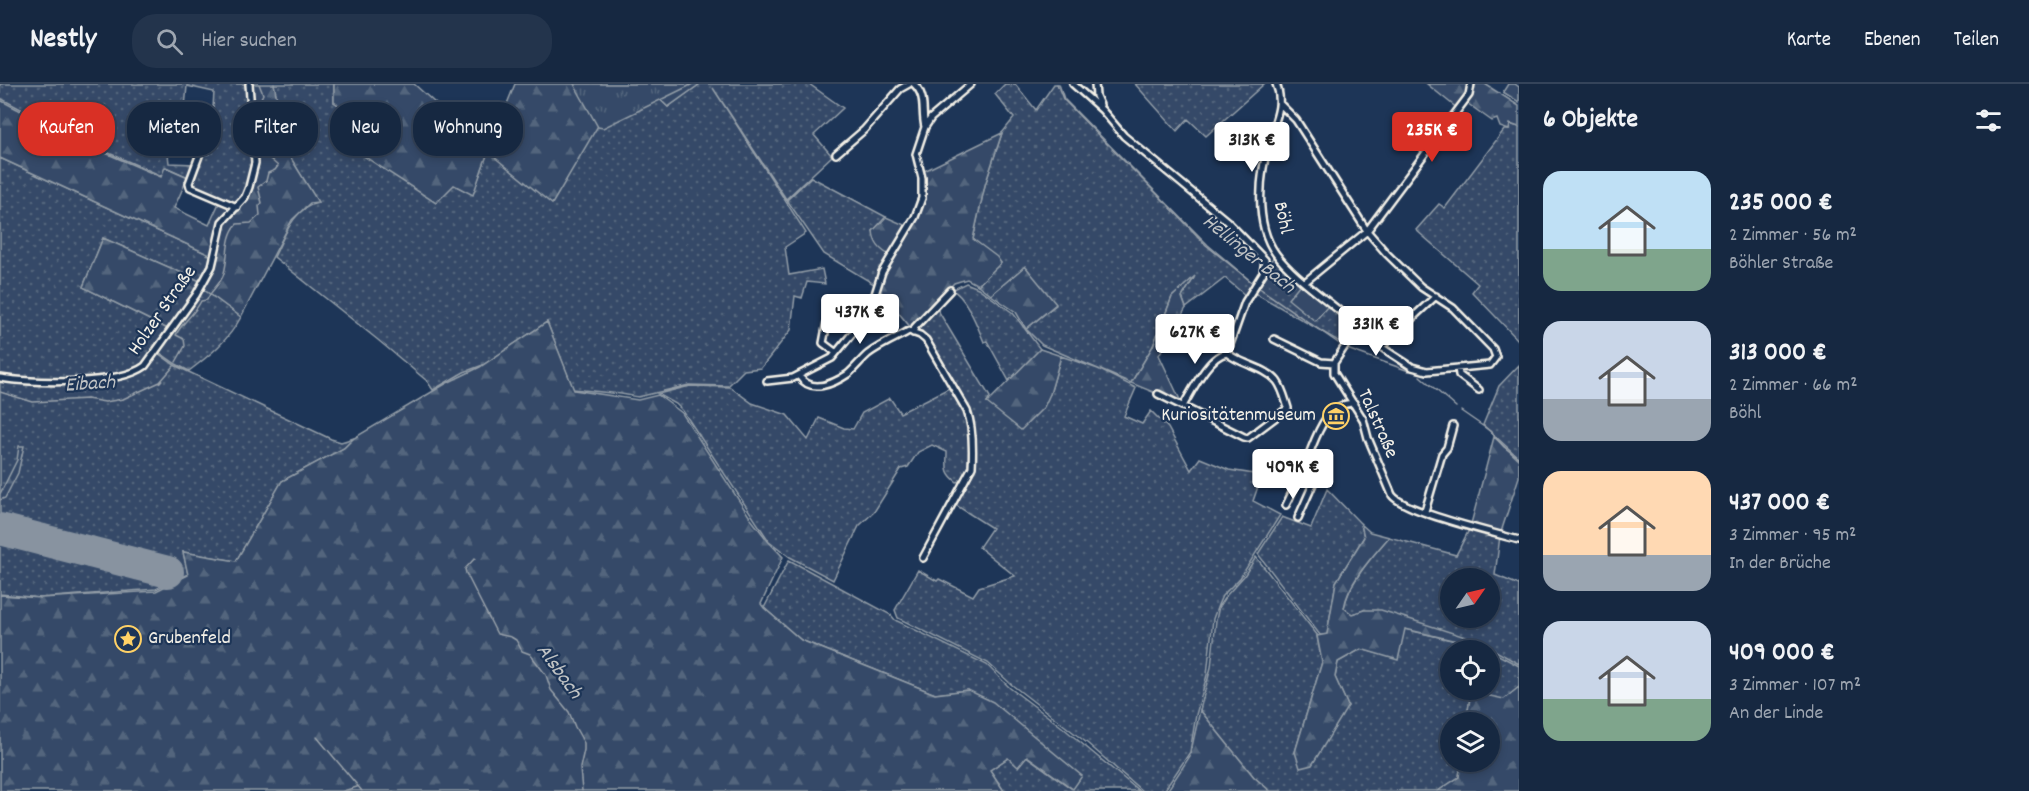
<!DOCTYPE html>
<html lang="de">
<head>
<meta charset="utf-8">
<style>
  :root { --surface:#162841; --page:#23344c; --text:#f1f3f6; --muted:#9ea6b1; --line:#35445a; --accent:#d93025 }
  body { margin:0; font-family:Dekko,sans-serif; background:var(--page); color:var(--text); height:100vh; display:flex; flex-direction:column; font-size:22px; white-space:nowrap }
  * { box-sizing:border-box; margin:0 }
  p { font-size:20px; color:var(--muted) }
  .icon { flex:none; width:33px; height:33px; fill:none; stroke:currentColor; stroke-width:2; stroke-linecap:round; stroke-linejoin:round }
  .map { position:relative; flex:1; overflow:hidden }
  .panel { display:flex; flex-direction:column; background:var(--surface); width:510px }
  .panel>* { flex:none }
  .guide { position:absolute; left:18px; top:18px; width:570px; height:54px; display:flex; gap:12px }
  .needle { width:39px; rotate:56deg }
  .tools { position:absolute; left:1440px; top:484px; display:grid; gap:12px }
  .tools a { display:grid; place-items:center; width:60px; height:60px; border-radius:50%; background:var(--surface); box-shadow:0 3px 9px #0003,0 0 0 2px var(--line); font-size:30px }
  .price { position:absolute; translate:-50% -51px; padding:0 14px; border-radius:6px; background:#fff; color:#222; font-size:20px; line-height:39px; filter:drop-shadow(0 2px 3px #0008) }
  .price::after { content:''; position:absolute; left:50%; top:36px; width:18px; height:14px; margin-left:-9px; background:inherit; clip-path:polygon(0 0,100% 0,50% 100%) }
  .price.selected { background:var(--accent); color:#fff }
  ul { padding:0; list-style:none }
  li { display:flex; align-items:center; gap:18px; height:150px; padding:0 24px }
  li span { display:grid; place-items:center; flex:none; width:168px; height:120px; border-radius:18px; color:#555 }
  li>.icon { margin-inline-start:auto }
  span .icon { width:72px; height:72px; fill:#fffc; stroke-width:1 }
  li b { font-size:26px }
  h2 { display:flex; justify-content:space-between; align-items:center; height:72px; padding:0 24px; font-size:26px }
  .tag { padding:0 21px; border-radius:24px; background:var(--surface); box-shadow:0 3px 9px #0003,0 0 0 2px var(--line); font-size:21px; line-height:54px }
  .tag.selected { background:var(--accent); color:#fff }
  header { display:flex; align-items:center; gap:36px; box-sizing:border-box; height:84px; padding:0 30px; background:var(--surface); border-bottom:2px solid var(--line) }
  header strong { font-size:28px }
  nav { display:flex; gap:33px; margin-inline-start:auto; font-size:21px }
  .search { width:420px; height:54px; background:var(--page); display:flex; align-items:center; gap:15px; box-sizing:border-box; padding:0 21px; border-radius:24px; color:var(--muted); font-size:22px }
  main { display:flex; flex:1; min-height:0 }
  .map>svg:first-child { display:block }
</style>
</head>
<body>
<header>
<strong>Nestly</strong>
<div class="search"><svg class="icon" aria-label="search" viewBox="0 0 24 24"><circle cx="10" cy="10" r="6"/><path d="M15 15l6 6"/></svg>Hier suchen</div>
<nav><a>Karte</a><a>Ebenen</a><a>Teilen</a></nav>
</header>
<main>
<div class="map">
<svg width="1519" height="707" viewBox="0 0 1519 707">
  <defs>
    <pattern id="grass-dots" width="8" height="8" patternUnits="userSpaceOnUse" patternTransform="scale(1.5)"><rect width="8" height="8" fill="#354a67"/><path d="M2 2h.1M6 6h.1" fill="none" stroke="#53657d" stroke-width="1.8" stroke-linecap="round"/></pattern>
    <pattern id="forest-firs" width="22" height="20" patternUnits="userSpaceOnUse" patternTransform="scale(1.5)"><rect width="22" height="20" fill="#354a67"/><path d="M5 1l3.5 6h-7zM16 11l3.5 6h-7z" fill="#53657d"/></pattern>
    <pattern id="park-tufts" width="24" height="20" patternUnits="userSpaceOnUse" patternTransform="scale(1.5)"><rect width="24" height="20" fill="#354a67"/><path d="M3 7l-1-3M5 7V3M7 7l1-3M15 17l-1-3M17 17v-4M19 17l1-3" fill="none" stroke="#53657d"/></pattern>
  </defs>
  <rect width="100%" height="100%" fill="#1d3557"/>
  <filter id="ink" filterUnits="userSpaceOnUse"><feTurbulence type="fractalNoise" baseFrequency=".0167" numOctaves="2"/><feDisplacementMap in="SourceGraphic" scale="12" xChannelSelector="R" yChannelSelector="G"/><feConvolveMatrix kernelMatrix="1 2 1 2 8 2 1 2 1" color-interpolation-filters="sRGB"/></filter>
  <g filter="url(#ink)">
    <path fill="url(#grass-dots)" stroke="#949ea8" stroke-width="1.5" fill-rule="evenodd" d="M 0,0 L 247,0 C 250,41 261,86 236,121 L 191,103 L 190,99 L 202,71 L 210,70 L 214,8 L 187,2 L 184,34 L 169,33 L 165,44 L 169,79 L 194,80 L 188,93 L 166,83 L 162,92 L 81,57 L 0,14 Z
      M 274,0 L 334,0 L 334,18 L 346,26 L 348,51 L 362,71 L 454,101 L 473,110 L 488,68 L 605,28 L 648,4 L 668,23 L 700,0 L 809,0 L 843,24 L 814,51 L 832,72 L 786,115 L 713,4 L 806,149 L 785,163 L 789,191 L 822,185 L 825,200 L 807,198 L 802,214 L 795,212 L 791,246 L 761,284 L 744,286 L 728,302 L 689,301 L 638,313 L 621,310 L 573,305 L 547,238 L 483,281 L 464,288 L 433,306 L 427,297 L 378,256 L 274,173 C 284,153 294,123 318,119 L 287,68 Z
      M 1005,0 L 1015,0 L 1036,26 L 1054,0 L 1059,0 L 1064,15 L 1208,161 L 1254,200 L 1246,212 L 1225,194 L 1186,224 L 1182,213 L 1194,194 L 1172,213 L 1153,262 L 1131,299 L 1042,261 L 1026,245 L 1056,221 L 1025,183 L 991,211 L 978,201 L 1001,179 L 973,155 L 985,101 L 1002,49 L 1014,34 L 995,10 Z
      M 1135,0 L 1264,0 L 1206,52 L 1188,35 L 1177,47 Z
      M 1509,40 L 1519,43 L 1519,257 L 1472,208 L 1478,200 L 1416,146 L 1439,120 L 1445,124 L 1504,46 L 1509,46 Z
      M 0,74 L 212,172 L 200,197 L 103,154 L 83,203 L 168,245 L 144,279 L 136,287 L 124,291 L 28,298 L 0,294 Z
      M 811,93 L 886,133 L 873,147 L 891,172 L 877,202 L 824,170 L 787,116 Z
      M 1275,172 C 1297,191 1341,223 1350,249 L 1345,261 L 1257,210 L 1252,211 C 1259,200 1267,178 1275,172 Z
      M 966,199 L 978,204 L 1013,229 L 1040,265 L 1009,297 L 987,257 L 984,258 C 978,244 966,212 952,206 Z
      M 199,202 L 241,233 C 228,257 210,271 189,287 L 176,280 L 156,266 Z
      M 936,223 L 990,313 L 987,319 L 1050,310 L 1061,272 L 1098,285 L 1136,304 L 1124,332 L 1142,340 L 1151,327 L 1168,344 L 1191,386 L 1200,374 L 1229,386 L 1254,390 L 1260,397 L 1253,417 L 1280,431 L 1240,494 L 1222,512 L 1218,521 L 1213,535 L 1207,591 L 1196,631 L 1190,668 L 1164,707 L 1142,707 L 1087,659 L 1012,601 L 988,579 L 898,534 L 895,526 L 918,486 L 937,497 L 939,495 L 973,512 L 979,503 L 1015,492 L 979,463 L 992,444 L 954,420 L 972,384 L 971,335 L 919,247 L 919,242 Z
      M 155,267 L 176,282 L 331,355 L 341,358 L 354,354 L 344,364 L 282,397 L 236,477 L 183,468 L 188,490 L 156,505 L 40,514 L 0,510 L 0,295 L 28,300 L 94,296 L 137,288 Z
      M 1519,281 L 1519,374 L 1483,341 L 1499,302 Z
      M 690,302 L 730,303 L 752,319 L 787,331 L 808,356 L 819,334 L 844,344 L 853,345 L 862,329 L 890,314 L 900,329 L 953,302 L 969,335 L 971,382 L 963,396 L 957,398 C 944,388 947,383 947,368 L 932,361 L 918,368 L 908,383 L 901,385 L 874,428 L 859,442 L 833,496 L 790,473 L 769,457 L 683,327 L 676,320 L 658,310 Z
      M 1327,405 L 1361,440 L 1364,453 L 1336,498 L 1327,551 L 1320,551 L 1258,470 L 1282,433 L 1311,444 Z
      M 1470,444 L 1500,452 L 1495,491 L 1519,501 L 1519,580 L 1478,557 L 1364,526 L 1352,530 L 1344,524 C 1349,498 1372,473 1389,453 L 1456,471 ZM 1450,495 L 1490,495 L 1490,534 L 1450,534 Z
      M 1256,473 L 1318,552 L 1317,552 L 1322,578 L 1295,668 L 1348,622 L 1335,593 L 1338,578 L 1361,565 L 1398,575 L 1404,545 L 1478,562 L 1478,560 L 1519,582 L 1519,603 L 1504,616 L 1471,608 L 1466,639 L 1450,639 L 1450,678 L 1461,678 L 1459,693 L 1438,707 L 1270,707 L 1254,693 L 1200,626 L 1211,583 L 1216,536 L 1219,522 L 1225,513 L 1244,492 ZM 1450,567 L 1490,567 L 1490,606 L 1450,606 Z
      M 789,476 L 891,531 L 895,536 L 987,581 L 1010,604 L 1062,643 L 1139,707 L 1004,707 L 990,686 L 1008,674 L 1026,672 L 1072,705 L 968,606 L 935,610 L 801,556 L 764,524 Z"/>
    <path fill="url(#forest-firs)" stroke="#949ea8" stroke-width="1.5" d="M 251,0 L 274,0 L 287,68 L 318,118 L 310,119 L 292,136 L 241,233 L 199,202 L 215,180 L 222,143 L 227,134 L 243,120 L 253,98 L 256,73 Z
      M 334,0 L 414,0 L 488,67 L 515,0 L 700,0 L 668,23 L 648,4 L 606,28 L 552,120 L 488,68 L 473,111 L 454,101 L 436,119 L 362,71 L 348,51 L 346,26 L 334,18 Z
      M 1427,0 L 1485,0 L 1519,22 L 1519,43 L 1510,40 L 1509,46 L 1500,43 L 1497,35 L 1492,37 L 1464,17 L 1458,25 Z
      M 0,16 L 80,58 L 161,93 L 165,83 L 188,93 L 174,124 L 209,141 L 219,119 L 231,124 L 218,139 L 212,172 L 0,74 Z
      M 1002,49 L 985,101 L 973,155 L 997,173 L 1001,179 L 978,201 L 967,195 L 954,199 L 912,245 L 878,204 L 883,189 L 916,133 L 919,119 L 918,90 Z
      M 886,133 L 909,143 L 891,172 C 880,166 874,160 873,147 Z
      M 103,154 L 200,197 L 189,216 L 168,245 L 83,203 Z
      M 1025,182 L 1056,220 L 1026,245 L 1016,228 L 991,211 Z
      M 1195,192 L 1182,213 L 1186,224 L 1159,271 L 1182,320 L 1131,299 L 1153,262 L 1172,213 Z
      M 547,238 L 574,306 L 638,316 L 658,311 L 682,329 L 751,435 L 768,457 L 783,473 L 761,520 L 764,524 L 801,556 L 935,610 L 968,606 L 993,618 L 1082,692 L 1073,705 L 1027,672 L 1018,683 L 1008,674 L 990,686 L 1004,707 L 0,707 L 0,511 L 41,514 L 156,507 L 188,491 L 183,468 L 236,477 L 282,397 L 344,364 L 354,354 L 447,299 L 480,283 Z
      M 1040,265 L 1061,272 L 1050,310 L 1044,323 L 1021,346 L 987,319 Z
      M 1494,353 L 1519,376 L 1519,393 L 1501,448 L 1471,440 Z
      M 19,362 L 24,362 L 18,389 L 5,414 L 0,416 L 0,410 L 17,376 Z
      M 1361,440 L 1370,448 L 1389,453 C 1372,473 1348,498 1344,524 L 1352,530 L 1364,526 L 1381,526 L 1478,557 L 1478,562 L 1405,545 L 1398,576 L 1361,565 L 1338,578 L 1335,593 L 1348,622 L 1312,681 L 1300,684 L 1295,668 L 1322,578 L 1317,552 L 1327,550 L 1336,498 L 1364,453 Z
      M 1519,603 L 1519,707 L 1438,707 L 1459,693 L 1461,678 L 1490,678 L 1490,639 L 1466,639 L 1471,608 L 1504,615 Z
      M 1200,626 L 1254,693 L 1270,707 L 1167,707 L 1190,672 Z"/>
    <path fill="url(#park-tufts)" stroke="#949ea8" stroke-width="1.5" d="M 574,0 L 693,0 L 603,44 L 598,43 Z"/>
    <path fill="#354a67" stroke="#949ea8" stroke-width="1.5" d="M 1508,0 L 1515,0 L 1519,3 L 1519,18 L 1503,8 Z
      M 1300,200 L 1328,222 L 1315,237 L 1288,215 Z"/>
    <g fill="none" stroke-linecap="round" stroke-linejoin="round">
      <path stroke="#9aa2ab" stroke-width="1.5" d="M 1057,0 L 1063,15 L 1108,61
        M 1112,65 L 1166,119
        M 1169,122 L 1206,161 L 1254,200
        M 1258,203 L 1341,261
        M 1347,265 L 1409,287
        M 176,278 L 185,262 L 184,255 L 176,251 C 182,238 195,230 201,217 L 207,216 C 211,205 221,201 224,189 C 229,172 225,153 237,140 L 251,139 L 260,131 L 259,122 L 262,119 L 258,103 L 266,97 L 268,89 L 275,86 L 278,82 L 270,75 L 273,75 L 273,73 L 268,53 L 272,48 L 270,39 L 266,34 L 267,24 L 259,18 L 263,10 L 259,0
        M 1420,292 L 1456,323
        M 0,308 L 33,318 L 87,315 L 105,318 L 123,315 L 160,298 L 174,282
        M 1461,327 L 1490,347 L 1504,363 L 1519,374
        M 475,474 L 465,485 L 466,489 L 497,550 L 511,553 L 516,556 L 522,567 L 530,570 L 546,591 L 551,606 L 569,628 L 575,643 L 584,659 L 584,666 L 580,684 L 582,707
        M 317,653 L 362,707
        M 343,707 L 357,703"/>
      <path stroke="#8893a0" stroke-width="32" d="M 0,445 L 168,488"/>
      <defs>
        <path id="minor" d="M 914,0 C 927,12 921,27 925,43
          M 1073,0 L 1102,26 L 1124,52 L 1227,137 L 1265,176
          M 1095,0 L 1096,12 L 1100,21
          M 1276,0 C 1284,18 1276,35 1270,53 C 1260,88 1253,139 1276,170 C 1291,191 1322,212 1342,229 L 1347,237 L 1351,253 L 1334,279 L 1334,289 L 1363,335 L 1368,354 L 1392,411 C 1404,428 1495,449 1519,456
          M 1280,20 L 1296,36 L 1367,147 L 1387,170 L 1421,203 L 1453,224 L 1493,265 L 1496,273 L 1490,281 L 1427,287 L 1412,283 L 1381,263 L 1351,248
          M 836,70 L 864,46 L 900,5 L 909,0
          M 199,72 L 189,99 L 190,103 L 237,123
          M 1305,198 L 1367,147 L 1469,11 L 1471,0
          M 828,233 L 823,259 L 835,268
          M 913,249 L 915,243 L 950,206
          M 1274,255 L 1321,278 L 1334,279
          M 1381,263 L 1436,212
          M 1227,269 L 1245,218 L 1263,189 L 1265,176
          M 1458,284 L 1459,291 L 1479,306
          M 799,292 C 811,310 833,300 848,290 C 855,284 861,276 868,270 C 880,261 896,254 909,247 L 920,251 L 926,256 L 967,327 C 973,343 973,365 972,383 L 923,474
          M 0,294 C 33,299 118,302 145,282 L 196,211 L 212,182 L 222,138 L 245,113 L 249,103 L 255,79 L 249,0
          M 767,297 L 793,294 L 832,274 L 865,234 L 870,226 L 882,188 L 915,133 L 922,114 L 922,94 L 916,70 L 925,43 L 931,34 L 971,0
          M 1158,310 L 1244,353 L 1248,354 L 1288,324 C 1285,315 1283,305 1277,297 C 1264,282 1241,281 1227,269
          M 1183,322 C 1192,307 1209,271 1227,269
          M 1286,421 C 1294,405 1301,389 1308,373 C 1317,351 1325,320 1354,319
          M 1425,427 L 1442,370 L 1447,364 L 1453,342
          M 1298,434 L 1313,400 L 1299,393"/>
      </defs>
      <use href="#minor" stroke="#f4f1e8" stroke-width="10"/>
      <use href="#minor" stroke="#1d3557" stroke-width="5"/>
    </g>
  </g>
  <defs>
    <symbol id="museum-ring" viewBox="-11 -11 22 22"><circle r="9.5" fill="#1d3557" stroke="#ffd166" stroke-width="1.5"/><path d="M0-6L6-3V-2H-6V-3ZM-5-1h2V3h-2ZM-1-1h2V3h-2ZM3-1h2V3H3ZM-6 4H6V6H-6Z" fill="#ffd166"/></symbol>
    <symbol id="sight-ring" viewBox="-11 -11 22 22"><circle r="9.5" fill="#1d3557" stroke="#ffd166" stroke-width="1.5"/><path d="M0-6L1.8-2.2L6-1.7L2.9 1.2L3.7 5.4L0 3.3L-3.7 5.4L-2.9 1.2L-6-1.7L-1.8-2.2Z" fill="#ffd166"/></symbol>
  </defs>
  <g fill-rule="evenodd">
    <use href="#museum-ring" x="1321" y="317" width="30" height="30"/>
    <use href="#sight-ring" x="113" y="540" width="30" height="30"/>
  </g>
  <g text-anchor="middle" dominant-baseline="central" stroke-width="4.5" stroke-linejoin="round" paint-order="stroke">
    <g font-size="20" fill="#f4f1e8" stroke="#1d3557">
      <text transform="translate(1282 134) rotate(78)">Böhl</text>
      <text transform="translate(163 227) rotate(-55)">Holzer Straße</text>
      <text transform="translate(1377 340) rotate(66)">Talstraße</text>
    </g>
    <g font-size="20" fill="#f4f1e8" stroke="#1d3557" text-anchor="end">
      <text x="1316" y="332">Kuriositätenmuseum</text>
      <text x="148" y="555" text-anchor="start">Grubenfeld</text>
    </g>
    <g font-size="21" font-style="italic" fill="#c0c3c4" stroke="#1d3557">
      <text transform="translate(1248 171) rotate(39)">Hellinger Bach</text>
      <text transform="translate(90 301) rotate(-4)">Eibach</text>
      <text transform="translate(558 588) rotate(54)">Alsbach</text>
    </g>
  </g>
</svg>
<div class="tools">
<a><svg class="needle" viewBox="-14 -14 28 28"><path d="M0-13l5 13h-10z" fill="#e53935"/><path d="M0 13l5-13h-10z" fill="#9ea6b1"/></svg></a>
<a><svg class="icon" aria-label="locate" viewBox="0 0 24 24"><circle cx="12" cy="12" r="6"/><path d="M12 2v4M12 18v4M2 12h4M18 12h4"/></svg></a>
<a><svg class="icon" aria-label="layers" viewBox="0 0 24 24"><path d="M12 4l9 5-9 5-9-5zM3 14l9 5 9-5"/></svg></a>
</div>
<b class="price selected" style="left:1432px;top:79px">235K €</b>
<b class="price" style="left:1252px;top:89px">313K €</b>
<b class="price" style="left:860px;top:261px">437K €</b>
<b class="price" style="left:1376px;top:273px">331K €</b>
<b class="price" style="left:1195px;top:281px">627K €</b>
<b class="price" style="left:1293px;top:416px">409K €</b>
<div class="guide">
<a class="tag selected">Kaufen</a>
<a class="tag">Mieten</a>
<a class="tag">Filter</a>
<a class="tag">Neu</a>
<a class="tag">Wohnung</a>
</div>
</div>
<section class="panel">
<h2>6 Objekte<svg class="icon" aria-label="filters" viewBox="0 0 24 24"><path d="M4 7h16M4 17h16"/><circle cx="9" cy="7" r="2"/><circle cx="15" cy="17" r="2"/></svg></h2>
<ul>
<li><span style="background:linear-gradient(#bfe0f5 65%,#7fa58c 0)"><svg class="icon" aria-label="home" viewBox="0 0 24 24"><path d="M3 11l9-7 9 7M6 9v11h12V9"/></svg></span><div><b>235 000 €</b><p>2 Zimmer · 56 m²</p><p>Böhler Straße</p></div></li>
<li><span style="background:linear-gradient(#c9d6e8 65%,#9aa5b1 0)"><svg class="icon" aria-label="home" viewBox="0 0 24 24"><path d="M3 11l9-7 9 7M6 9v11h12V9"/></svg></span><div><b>313 000 €</b><p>2 Zimmer · 66 m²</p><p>Böhl</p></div></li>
<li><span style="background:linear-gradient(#ffd9b3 70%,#9aa5b1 0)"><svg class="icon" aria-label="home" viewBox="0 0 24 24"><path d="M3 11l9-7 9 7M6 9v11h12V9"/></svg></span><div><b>437 000 €</b><p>3 Zimmer · 95 m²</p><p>In der Brüche</p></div></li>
<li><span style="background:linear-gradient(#c9d6e8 65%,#7fa58c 0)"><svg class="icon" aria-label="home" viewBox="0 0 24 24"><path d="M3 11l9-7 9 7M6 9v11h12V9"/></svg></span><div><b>409 000 €</b><p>3 Zimmer · 107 m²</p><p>An der Linde</p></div></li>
</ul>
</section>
</main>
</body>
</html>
